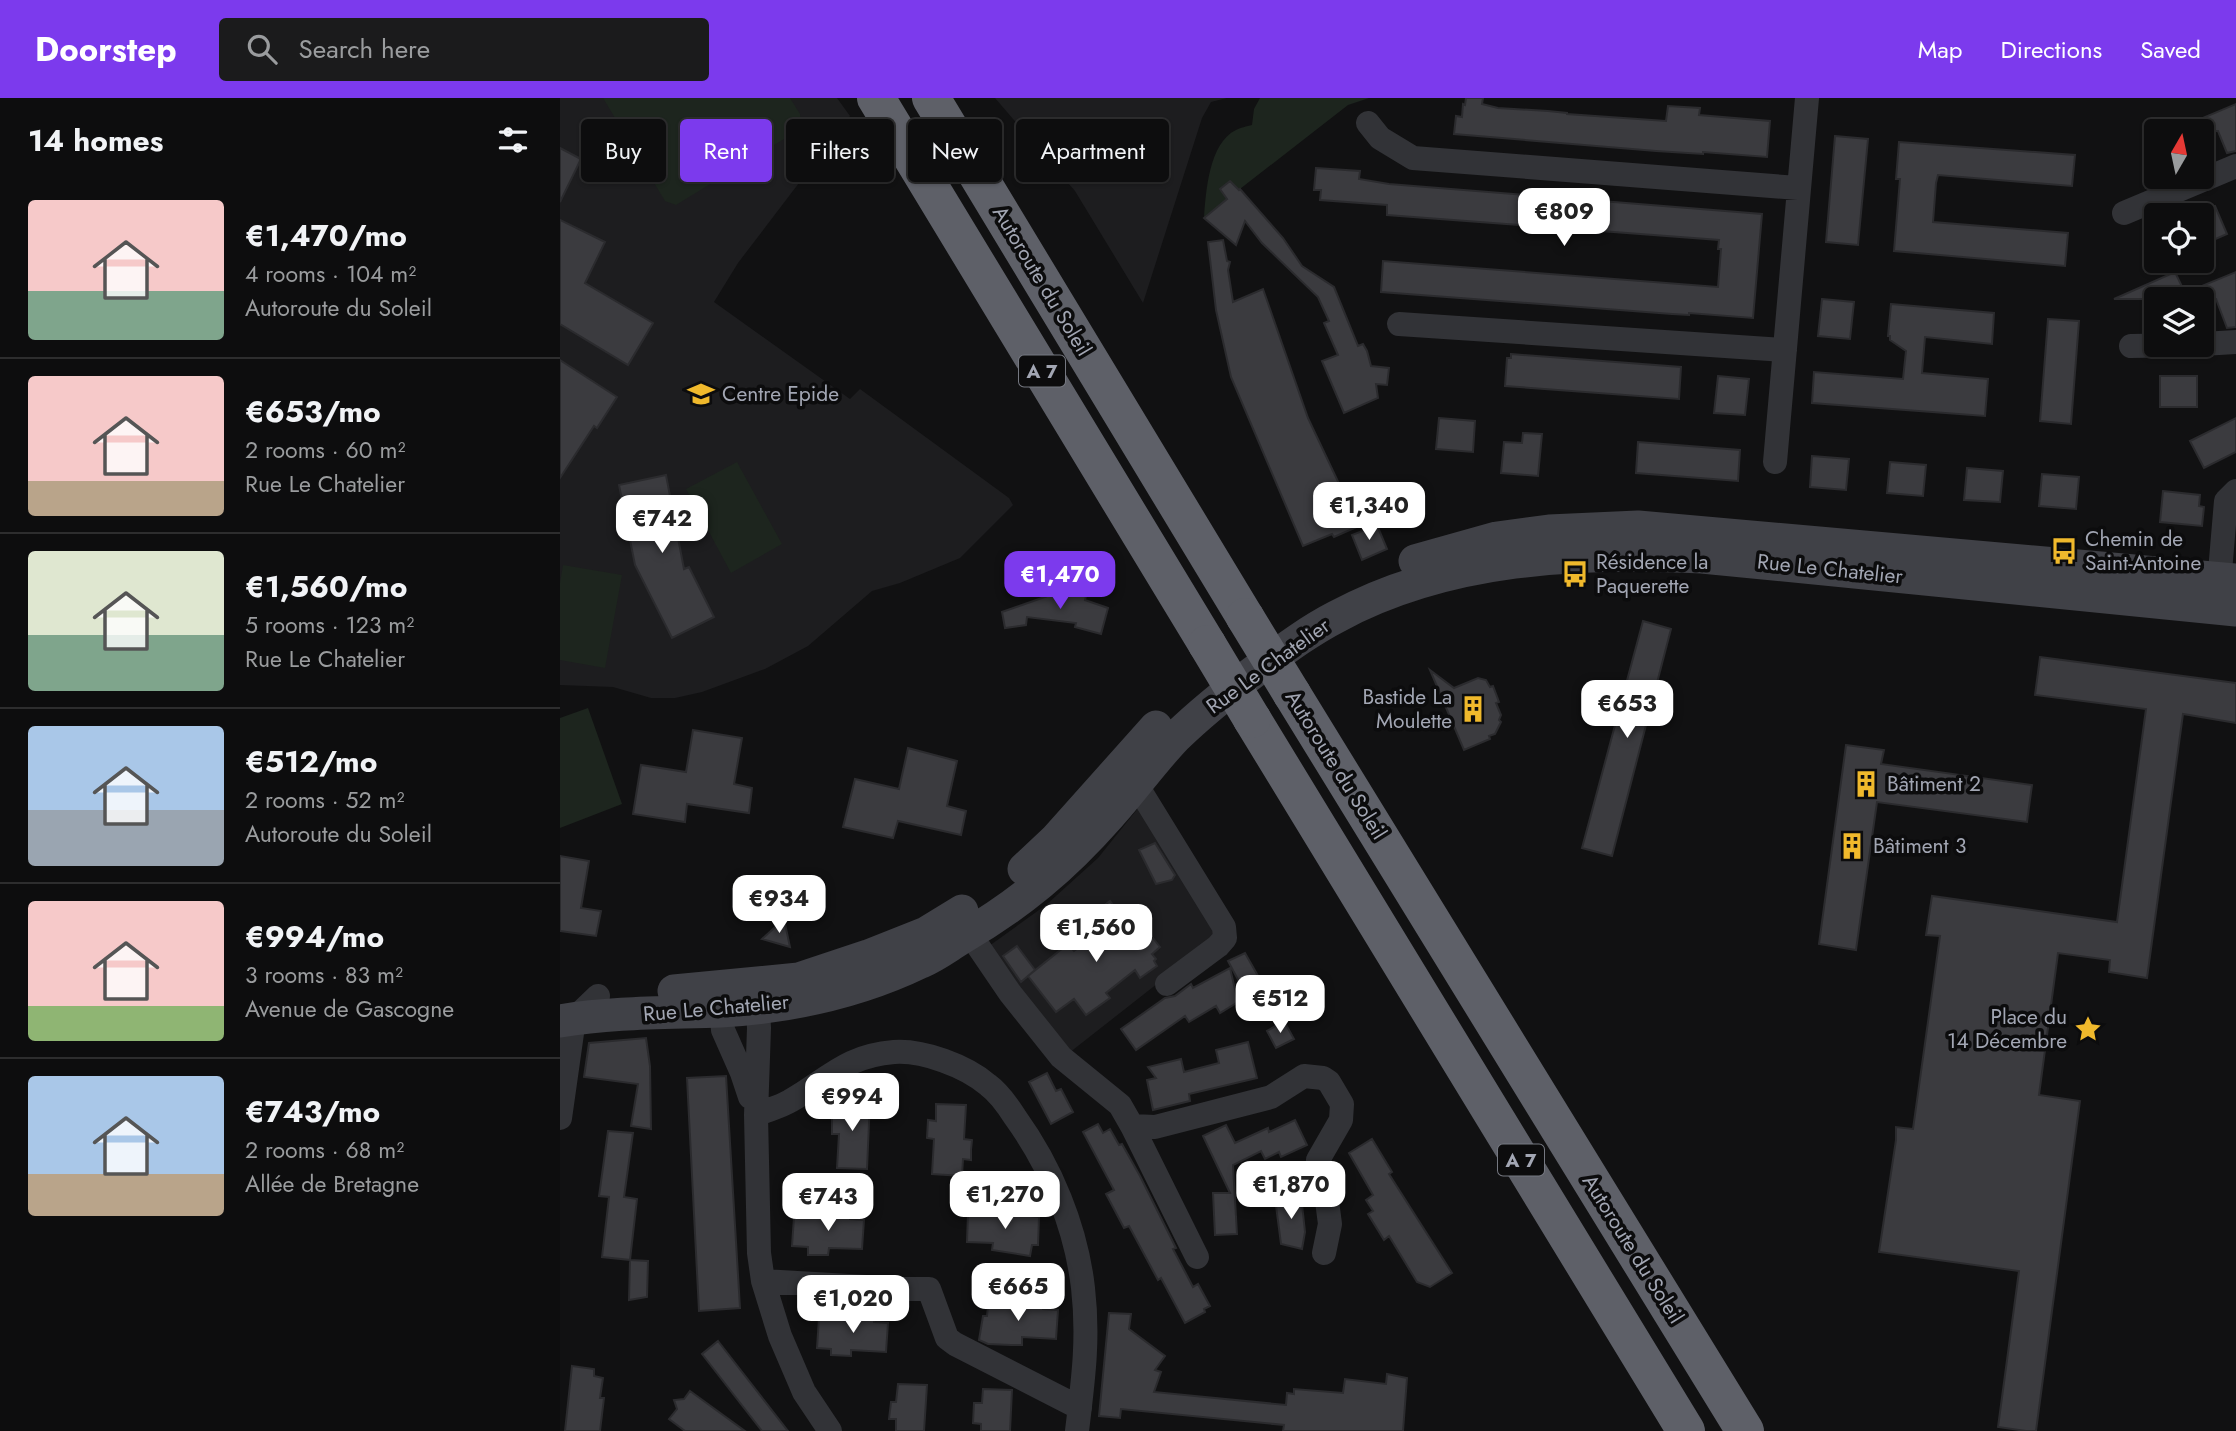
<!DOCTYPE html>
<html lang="en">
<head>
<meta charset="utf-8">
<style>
  :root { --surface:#0d0d0e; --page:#1b1b1c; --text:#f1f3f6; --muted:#9a9c9e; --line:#2d2d2e; --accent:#7c3aed }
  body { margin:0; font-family:Jost,sans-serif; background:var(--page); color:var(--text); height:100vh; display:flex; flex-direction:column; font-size:26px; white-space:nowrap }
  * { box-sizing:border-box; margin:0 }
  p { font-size:23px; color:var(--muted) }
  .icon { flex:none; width:38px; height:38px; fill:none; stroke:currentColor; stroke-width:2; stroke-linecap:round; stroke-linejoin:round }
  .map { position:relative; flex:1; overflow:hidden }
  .panel { display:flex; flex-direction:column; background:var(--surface); width:560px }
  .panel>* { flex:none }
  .guide { position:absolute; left:21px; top:21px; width:665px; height:63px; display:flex; gap:14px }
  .needle { width:46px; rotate:9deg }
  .buttons { position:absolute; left:1584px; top:21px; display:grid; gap:14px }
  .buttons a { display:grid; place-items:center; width:70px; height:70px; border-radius:7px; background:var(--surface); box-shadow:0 2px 5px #0004,0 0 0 2px var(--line); font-size:35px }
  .price { position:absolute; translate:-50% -60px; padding:0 16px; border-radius:14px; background:#fff; color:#222; font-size:23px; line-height:46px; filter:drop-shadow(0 2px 4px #0008) }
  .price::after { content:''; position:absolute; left:50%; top:42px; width:21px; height:16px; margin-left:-10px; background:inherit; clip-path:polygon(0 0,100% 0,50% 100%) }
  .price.selected { background:var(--accent); color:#fff }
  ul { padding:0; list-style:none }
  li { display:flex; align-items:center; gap:21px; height:175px; padding:0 28px }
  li+li { border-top:2px solid var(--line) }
  li span { display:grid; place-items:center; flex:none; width:196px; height:140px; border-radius:7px; color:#555 }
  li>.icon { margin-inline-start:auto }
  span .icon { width:84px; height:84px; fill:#fffc; stroke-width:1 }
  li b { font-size:30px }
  h2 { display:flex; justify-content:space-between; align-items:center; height:84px; padding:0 28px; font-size:30px }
  .chip { padding:0 24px; border-radius:7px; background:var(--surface); box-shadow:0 2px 5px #0004,0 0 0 2px var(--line); font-size:24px; line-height:63px }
  .chip.selected { background:var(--accent); color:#fff }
  header { display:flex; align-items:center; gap:42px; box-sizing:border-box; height:98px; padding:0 35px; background:var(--accent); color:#fff }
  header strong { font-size:33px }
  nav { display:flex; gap:38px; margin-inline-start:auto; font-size:24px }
  .search { width:490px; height:63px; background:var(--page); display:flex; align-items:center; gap:18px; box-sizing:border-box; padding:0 24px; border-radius:7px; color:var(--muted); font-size:26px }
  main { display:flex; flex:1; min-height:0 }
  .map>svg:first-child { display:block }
</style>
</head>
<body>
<header>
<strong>Doorstep</strong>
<div class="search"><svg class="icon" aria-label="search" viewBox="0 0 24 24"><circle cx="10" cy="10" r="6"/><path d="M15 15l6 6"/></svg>Search here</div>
<nav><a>Map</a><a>Directions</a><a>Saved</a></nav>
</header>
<main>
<section class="panel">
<h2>14 homes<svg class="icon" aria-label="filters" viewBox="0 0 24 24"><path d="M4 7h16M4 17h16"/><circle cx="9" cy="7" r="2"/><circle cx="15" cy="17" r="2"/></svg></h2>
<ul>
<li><span style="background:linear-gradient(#f6c9c9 65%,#7fa58c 0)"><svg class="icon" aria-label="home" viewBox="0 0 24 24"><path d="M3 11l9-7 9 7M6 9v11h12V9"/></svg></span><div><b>€1,470/mo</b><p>4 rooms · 104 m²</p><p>Autoroute du Soleil</p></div></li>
<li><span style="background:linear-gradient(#f6c9c9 75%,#b9a48a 0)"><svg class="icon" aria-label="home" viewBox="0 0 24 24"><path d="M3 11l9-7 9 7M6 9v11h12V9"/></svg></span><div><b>€653/mo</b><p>2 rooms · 60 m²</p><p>Rue Le Chatelier</p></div></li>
<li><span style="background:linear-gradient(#dfe7d0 60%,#7fa58c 0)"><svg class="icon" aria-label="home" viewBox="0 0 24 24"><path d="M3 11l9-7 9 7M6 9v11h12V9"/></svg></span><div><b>€1,560/mo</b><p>5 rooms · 123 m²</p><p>Rue Le Chatelier</p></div></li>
<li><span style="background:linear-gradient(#a9c7e8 60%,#9aa5b1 0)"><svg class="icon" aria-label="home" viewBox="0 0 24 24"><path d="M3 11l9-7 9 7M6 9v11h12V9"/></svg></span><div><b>€512/mo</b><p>2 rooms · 52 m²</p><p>Autoroute du Soleil</p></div></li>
<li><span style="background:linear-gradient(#f6c9c9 75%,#8fb573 0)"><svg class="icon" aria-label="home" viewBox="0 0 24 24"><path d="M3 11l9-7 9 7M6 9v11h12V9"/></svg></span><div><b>€994/mo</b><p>3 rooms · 83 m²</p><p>Avenue de Gascogne</p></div></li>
<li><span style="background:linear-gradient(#a9c7e8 70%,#b9a48a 0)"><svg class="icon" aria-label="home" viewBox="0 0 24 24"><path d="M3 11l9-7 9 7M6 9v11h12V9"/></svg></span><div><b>€743/mo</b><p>2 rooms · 68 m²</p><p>Allée de Bretagne</p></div></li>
</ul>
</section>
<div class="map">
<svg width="1676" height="1333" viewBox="0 0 1676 1333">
  <rect width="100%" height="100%" fill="#111112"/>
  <path fill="#1d1d1f" d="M 0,0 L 277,0 L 290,18 L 178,165 L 154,204 L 290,301 L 300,291 L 449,400 L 453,407 L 400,460 L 340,485 L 312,493 L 248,548 L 205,571 L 142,594 L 115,600 L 91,600 L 53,589 L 0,587 Z
    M 435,0 L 667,0 L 651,4 L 642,20 L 583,205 L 515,93 Z
    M 579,709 L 658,838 L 509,955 L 429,848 L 486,807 L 538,760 Z"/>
  <path fill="#1d251e" d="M 43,0 L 230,0 L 240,16 L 242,30 L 116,107 L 105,103 Z
    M 700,0 L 809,0 L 788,7 L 644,119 C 646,93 649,45 676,32 C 680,30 687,28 692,27 L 694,11 Z
    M 177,364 L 222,446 L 171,475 L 126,391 Z
    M 3,467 L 62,477 L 45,570 L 0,562 L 0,485 Z
    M 28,610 L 62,706 L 0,730 L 0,620 Z"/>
  <path fill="#3b3b3f" stroke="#2b2b2e" stroke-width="2" d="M 906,0 L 923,0 L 922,6 L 938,10 L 988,13 L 1007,15 L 1007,16 L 1106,23 L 1108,8 L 1140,10 L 1139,17 L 1210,23 L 1207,59 L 1143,54 L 1143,56 L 1096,53 L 894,36 L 896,18 L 902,19 L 903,6 L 905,7 Z
    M 1676,6 L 1676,53 L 1667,55 L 1658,33 L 1612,33 Z
    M 1275,38 L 1308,41 L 1298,147 L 1266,144 Z
    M 1339,44 L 1515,57 L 1512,88 L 1378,77 L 1376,85 L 1373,124 L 1508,135 L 1505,168 L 1334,153 L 1340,81 L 1336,81 Z
    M 0,50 L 21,61 L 0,104 Z
    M 756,70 L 800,73 L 799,81 L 829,86 L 1202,116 L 1193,220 L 1129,215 L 1129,217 L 1112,216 L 821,194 L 823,163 L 1158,189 L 1161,151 L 1158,151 L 1159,142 L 827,117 L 827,107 L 760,102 L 761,92 L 754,92 Z
    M 670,83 L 679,92 L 680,91 L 723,140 L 742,168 L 774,189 L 798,248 L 803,246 L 807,253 L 811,268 L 829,270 L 827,287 L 816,286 L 818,300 L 784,315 L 762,263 L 778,257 L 764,225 L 769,223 L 758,199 L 702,145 L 685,123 L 676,147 L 644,120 L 667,101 L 660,91 Z
    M 1655,108 L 1667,136 L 1642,147 L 1642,113 Z
    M 0,122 L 45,144 L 25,185 L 93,225 L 68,267 L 0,226 Z
    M 663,142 L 667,163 L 670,164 L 668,172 L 673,204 L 703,191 L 748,320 L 799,428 L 774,439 L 772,436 L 743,448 L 671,279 L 656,212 L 648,144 Z
    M 1615,174 L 1625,195 L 1676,174 L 1676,229 L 1667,230 L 1656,201 L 1554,201 Z
    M 1262,201 L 1294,204 L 1290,241 L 1258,238 Z
    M 1331,206 L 1434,215 L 1432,246 L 1365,239 L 1362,275 L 1428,281 L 1425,318 L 1252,305 L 1254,274 L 1343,281 L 1346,253 L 1330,242 L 1330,238 L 1328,238 Z
    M 1488,221 L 1519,223 L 1511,326 L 1480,323 Z
    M 951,256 L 1121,269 L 1119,301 L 945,288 L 947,260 L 951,260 Z
    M 0,262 L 57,299 L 37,330 L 34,328 L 0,380 Z
    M 1158,278 L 1189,281 L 1185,317 L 1154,315 Z
    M 1600,278 L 1637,278 L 1637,309 L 1600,309 Z
    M 879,320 L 915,323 L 913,354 L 876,351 Z
    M 1676,320 L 1676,354 L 1644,370 L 1630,343 Z
    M 963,335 L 982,336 L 978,378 L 941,375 L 944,344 L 962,345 Z
    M 1078,344 L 1180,352 L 1178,383 L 1076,375 Z
    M 1252,358 L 1289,361 L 1286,392 L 1250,389 Z
    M 1330,364 L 1366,367 L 1363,398 L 1327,395 Z
    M 1407,370 L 1443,373 L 1440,404 L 1404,402 Z
    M 1482,376 L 1519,379 L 1516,411 L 1479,408 Z
    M 106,377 L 124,471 L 129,469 L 154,519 L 112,540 L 75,467 L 59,387 Z
    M 1603,393 L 1640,397 L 1639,408 L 1644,409 L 1642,428 L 1600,424 Z
    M 817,427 L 827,451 L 802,462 L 792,437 Z
    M 496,492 L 527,494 L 525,502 L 548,510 L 541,536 L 515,529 L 516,525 L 467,519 L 466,527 L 445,530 L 442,514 L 496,495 Z
    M 1083,523 L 1111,531 L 1052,758 L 1022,750 Z
    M 1480,559 L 1676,585 L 1676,625 L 1623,616 L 1587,880 L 1549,874 L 1550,862 L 1498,855 L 1479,997 L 1520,1003 L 1476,1333 L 1466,1333 L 1438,1329 L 1459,1173 L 1319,1154 L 1336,1042 L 1336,1029 L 1353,1031 L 1380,838 L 1366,837 L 1372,798 L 1557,824 L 1586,611 L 1475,597 Z
    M 870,572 L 894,590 L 918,580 L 926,582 L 930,589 L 933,588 L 939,604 L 936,605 L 941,617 L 939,622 L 941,624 L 935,636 L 929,638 L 930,641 L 904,652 Z
    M 133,632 L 182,640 L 174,686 L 192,690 L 189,715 L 127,706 L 125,724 L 73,716 L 81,667 L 126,674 Z
    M 1286,647 L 1324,652 L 1321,666 L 1472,687 L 1467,724 L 1317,704 L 1296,852 L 1259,846 Z
    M 348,650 L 397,663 L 387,708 L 406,713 L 401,737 L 338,723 L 333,740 L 283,729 L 295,681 L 339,691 Z
    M 595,745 L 615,777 L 612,782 L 596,786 L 579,752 Z
    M 0,758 L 29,763 L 21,810 L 41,813 L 36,838 L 0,833 Z
    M 550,803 L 577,837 L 585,830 L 600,849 L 592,856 L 596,861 L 594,863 L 597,868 L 580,880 L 575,872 L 546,895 L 550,900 L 526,917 L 514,901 L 496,914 L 468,878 L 508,846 L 514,853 L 543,831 L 532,817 Z
    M 224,821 L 230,849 L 202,841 Z
    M 457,848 L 475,872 L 461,884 L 443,858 Z
    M 685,855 L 706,892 L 689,902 L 668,863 Z
    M 670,870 L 678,904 L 660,915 L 656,908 L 629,924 L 625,918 L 576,952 L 561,931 L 605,900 L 615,898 L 631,886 L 633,890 Z
    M 724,923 L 734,941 L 716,950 L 707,933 Z
    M 86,940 L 90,968 L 91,1031 L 71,1028 L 78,986 L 24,979 L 29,945 Z
    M 688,944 L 697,980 L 629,996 L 630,1003 L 593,1012 L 587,982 L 596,980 L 588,969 L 621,961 L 624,974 L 659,965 L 656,952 Z
    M 487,975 L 496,993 L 501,991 L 513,1014 L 491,1026 L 469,984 Z
    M 166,978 L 180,1210 L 139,1213 L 127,980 Z
    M 279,1002 L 310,1002 L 307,1071 L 277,1070 L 279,1036 L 272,1036 L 272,1015 L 279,1016 Z
    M 376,1006 L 406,1007 L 404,1041 L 412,1042 L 411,1052 L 411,1062 L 403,1061 L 402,1078 L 372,1076 L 374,1041 L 367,1040 L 368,1022 L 376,1023 Z
    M 735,1022 L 747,1047 L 721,1059 L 719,1054 L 705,1061 L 701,1053 L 673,1067 L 677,1136 L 655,1137 L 653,1095 L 670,1095 L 643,1038 L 666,1027 L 675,1045 L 708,1030 L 709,1034 Z
    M 538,1026 L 543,1035 L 550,1031 L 559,1047 L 562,1046 L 580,1078 L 616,1150 L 613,1151 L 633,1189 L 638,1186 L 650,1208 L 644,1211 L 645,1214 L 625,1225 L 601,1180 L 598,1182 L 569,1128 L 564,1130 L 546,1096 L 554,1092 L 523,1034 Z
    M 48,1033 L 73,1035 L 64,1099 L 77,1101 L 70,1162 L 88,1163 L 87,1199 L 69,1202 L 70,1162 L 42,1159 L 49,1099 L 39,1098 Z
    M 812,1041 L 832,1074 L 829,1076 L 892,1175 L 870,1189 L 857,1184 L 829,1138 L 824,1142 L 808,1116 L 813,1113 L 806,1102 L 813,1097 L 789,1055 Z
    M 741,1097 L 745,1134 L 742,1151 L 721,1146 L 715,1100 Z
    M 443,1110 L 463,1110 L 464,1117 L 479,1119 L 478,1147 L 472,1147 L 470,1158 L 432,1152 L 433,1145 L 407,1144 L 408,1115 L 443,1116 Z
    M 270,1113 L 290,1114 L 290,1121 L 304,1122 L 302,1151 L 269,1150 L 268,1157 L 248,1157 L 248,1149 L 232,1148 L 234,1119 L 269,1120 Z
    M 452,1200 L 483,1204 L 483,1211 L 498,1212 L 496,1241 L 462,1239 L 462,1247 L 451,1247 L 428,1246 L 419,1242 L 423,1218 L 427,1218 L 428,1208 L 451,1209 Z
    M 294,1215 L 314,1216 L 314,1224 L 328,1225 L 326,1254 L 291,1252 L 291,1258 L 271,1257 L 271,1251 L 257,1250 L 259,1220 L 293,1223 Z
    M 549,1215 L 571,1216 L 569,1231 L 605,1258 L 595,1272 L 601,1274 L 594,1294 L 726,1307 L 727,1295 L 734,1296 L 734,1291 L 783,1295 L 785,1281 L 826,1286 L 827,1276 L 847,1280 L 843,1333 L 723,1333 L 724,1327 L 561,1311 L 560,1320 L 539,1318 Z
    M 158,1243 L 228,1333 L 202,1333 L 142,1256 Z
    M 12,1268 L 34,1271 L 34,1278 L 43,1280 L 40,1300 L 44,1300 L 40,1333 L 5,1333 Z
    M 338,1286 L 367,1287 L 364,1333 L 336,1333 L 336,1321 L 329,1321 L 331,1304 L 336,1304 Z
    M 423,1291 L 452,1292 L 450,1333 L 421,1333 L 421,1326 L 413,1325 L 414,1305 L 422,1305 Z
    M 130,1293 L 185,1333 L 125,1333 L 109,1321 L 117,1311 L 114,1302 L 124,1301 Z"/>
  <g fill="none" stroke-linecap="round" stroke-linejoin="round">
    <path stroke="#323337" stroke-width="24" d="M 808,25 L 820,40 L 853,60 L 1238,90
      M 1564,115 L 1676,68
      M 839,226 L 1225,252
      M 1642,246 L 1676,244
      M 1571,248 L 1629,247
      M 1215,364 L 1247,0
      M 1658,497 L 1666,403 L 1676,393
      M 576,686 L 664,829 L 665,840 L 658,848 L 607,886
      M 401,823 L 450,895 L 501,959 L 560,1007 L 572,1028 L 595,1029 L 711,999 L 744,978 L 763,980 L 769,984 L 782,1006 L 781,1022 L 758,1062 L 757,1080 L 767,1103 L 770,1126 L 764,1155
      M 197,895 L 199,930 L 196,1017 L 199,1155 L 203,1183 L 220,1238 L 244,1294 L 270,1333
      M 160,898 L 163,932 L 182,975 L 190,999
      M 196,1017 C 207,1012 220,1009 230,1003 C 269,981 285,958 334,954 C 363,952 406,968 428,987 C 439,995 448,1008 455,1019 C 491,1069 516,1129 523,1190 C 529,1241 523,1283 517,1333
      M 0,1020 L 14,921 L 38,898
      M 572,1028 L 637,1159
      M 203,1183 L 341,1191 L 369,1191 L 387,1240 L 395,1246 L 520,1310"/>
    <path stroke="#404147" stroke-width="33" d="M 855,463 L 937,440 L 989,433 L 1078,429 L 1676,482
      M 464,771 L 496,741 L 596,629
      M 114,893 L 239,881 L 308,858 L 366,835 L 402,813
      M 0,923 C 53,914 108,915 161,913 C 230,909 299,894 361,864 C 375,858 387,849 400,841 C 460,806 503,770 549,718 C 572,693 592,664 616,639 C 641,615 667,594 695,573 C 721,554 747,534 776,519 C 886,459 1019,453 1142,459 L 1676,512"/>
    <path stroke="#5e6068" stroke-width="38" d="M 316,0 L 647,546
      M 371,0 L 685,519
      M 732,596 L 1185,1333
      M 692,621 L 1126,1333"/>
    <path stroke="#5e6068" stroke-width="38" d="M 685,519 L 732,596
      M 647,546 L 692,621"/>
  </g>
  <defs>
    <symbol id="school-bare" viewBox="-9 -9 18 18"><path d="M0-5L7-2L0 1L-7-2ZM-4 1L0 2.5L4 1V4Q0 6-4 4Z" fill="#f0b92c" stroke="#0c0c0d" stroke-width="2.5" paint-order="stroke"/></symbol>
    <symbol id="bus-bare" viewBox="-9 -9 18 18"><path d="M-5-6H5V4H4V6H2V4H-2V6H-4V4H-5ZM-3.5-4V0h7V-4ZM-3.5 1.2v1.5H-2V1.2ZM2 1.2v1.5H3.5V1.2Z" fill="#f0b92c" stroke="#0c0c0d" stroke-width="2.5" paint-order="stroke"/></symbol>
    <symbol id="building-bare" viewBox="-9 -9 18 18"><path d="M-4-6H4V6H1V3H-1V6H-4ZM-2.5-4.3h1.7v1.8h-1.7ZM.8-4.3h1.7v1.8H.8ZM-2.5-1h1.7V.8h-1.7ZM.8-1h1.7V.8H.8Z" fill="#f0b92c" stroke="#0c0c0d" stroke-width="2.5" paint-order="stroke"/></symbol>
    <symbol id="sight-bare" viewBox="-9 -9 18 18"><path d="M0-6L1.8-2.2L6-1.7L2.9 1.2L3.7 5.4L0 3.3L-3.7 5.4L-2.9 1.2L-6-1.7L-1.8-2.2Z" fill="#f0b92c" stroke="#0c0c0d" stroke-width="2.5" paint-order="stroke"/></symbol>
  </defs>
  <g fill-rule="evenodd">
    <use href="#school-bare" x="122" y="277" width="38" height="38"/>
    <use href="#bus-bare" x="1485" y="434" width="38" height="38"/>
    <use href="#bus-bare" x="996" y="457" width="38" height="38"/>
    <use href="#building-bare" x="894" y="592" width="38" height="38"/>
    <use href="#building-bare" x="1287" y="667" width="38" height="38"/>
    <use href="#building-bare" x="1273" y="729" width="38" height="38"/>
    <use href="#sight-bare" x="1509" y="912" width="38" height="38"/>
  </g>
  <g text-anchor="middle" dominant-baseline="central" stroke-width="7" stroke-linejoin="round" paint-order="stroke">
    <g fill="#0c0c0d" stroke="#757881" stroke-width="2">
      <rect x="459" y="257.5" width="46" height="31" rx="5"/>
      <rect x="938" y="1046.5" width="46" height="31" rx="5"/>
    </g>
    <g font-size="19" font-weight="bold" fill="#a2a6b3">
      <text x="482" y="273">A 7</text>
      <text x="961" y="1062">A 7</text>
    </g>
    <g font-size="21" fill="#a2a6b3" stroke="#0c0c0d">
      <text transform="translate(482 183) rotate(59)">Autoroute du Soleil</text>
      <text transform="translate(1270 471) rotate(6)">Rue Le Chatelier</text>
      <text transform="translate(708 568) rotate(-36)">Rue Le Chatelier</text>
      <text transform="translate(776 667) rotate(58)">Autoroute du Soleil</text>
      <text transform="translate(156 910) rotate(-5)">Rue Le Chatelier</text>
      <text transform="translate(1073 1151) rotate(58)">Autoroute du Soleil</text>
    </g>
    <g font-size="21" fill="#a2a6b3" stroke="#0c0c0d" text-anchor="start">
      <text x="162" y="296">Centre Epide</text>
      <text x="1525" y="441">Chemin de<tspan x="1525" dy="24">Saint-Antoine</tspan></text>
      <text x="1036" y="464">Résidence la<tspan x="1036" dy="24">Paquerette</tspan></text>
      <text x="892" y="599" text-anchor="end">Bastide La<tspan x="892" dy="24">Moulette</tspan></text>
      <text x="1327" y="686">Bâtiment 2</text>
      <text x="1313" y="748">Bâtiment 3</text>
      <text x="1507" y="919" text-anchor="end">Place du<tspan x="1507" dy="24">14 Décembre</tspan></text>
    </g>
  </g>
</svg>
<div class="buttons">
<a><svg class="needle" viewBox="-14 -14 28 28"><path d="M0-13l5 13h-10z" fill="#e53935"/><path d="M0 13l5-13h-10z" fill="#9a9c9e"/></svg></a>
<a><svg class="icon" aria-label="locate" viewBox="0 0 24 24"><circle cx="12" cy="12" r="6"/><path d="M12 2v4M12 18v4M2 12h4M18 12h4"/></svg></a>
<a><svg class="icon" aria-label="layers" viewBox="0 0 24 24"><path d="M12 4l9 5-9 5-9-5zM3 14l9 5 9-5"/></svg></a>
</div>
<b class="price" style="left:1004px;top:150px">€809</b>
<b class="price" style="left:809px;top:444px">€1,340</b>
<b class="price" style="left:102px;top:457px">€742</b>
<b class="price selected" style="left:500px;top:513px">€1,470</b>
<b class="price" style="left:1067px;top:642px">€653</b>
<b class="price" style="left:219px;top:837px">€934</b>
<b class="price" style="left:536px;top:866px">€1,560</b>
<b class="price" style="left:720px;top:937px">€512</b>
<b class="price" style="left:292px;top:1035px">€994</b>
<b class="price" style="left:731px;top:1123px">€1,870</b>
<b class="price" style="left:445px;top:1133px">€1,270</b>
<b class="price" style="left:268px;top:1135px">€743</b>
<b class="price" style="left:458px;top:1225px">€665</b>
<b class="price" style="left:293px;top:1237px">€1,020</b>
<div class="guide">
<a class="chip">Buy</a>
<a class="chip selected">Rent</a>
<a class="chip">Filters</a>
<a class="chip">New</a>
<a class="chip">Apartment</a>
</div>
</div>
</main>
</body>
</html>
